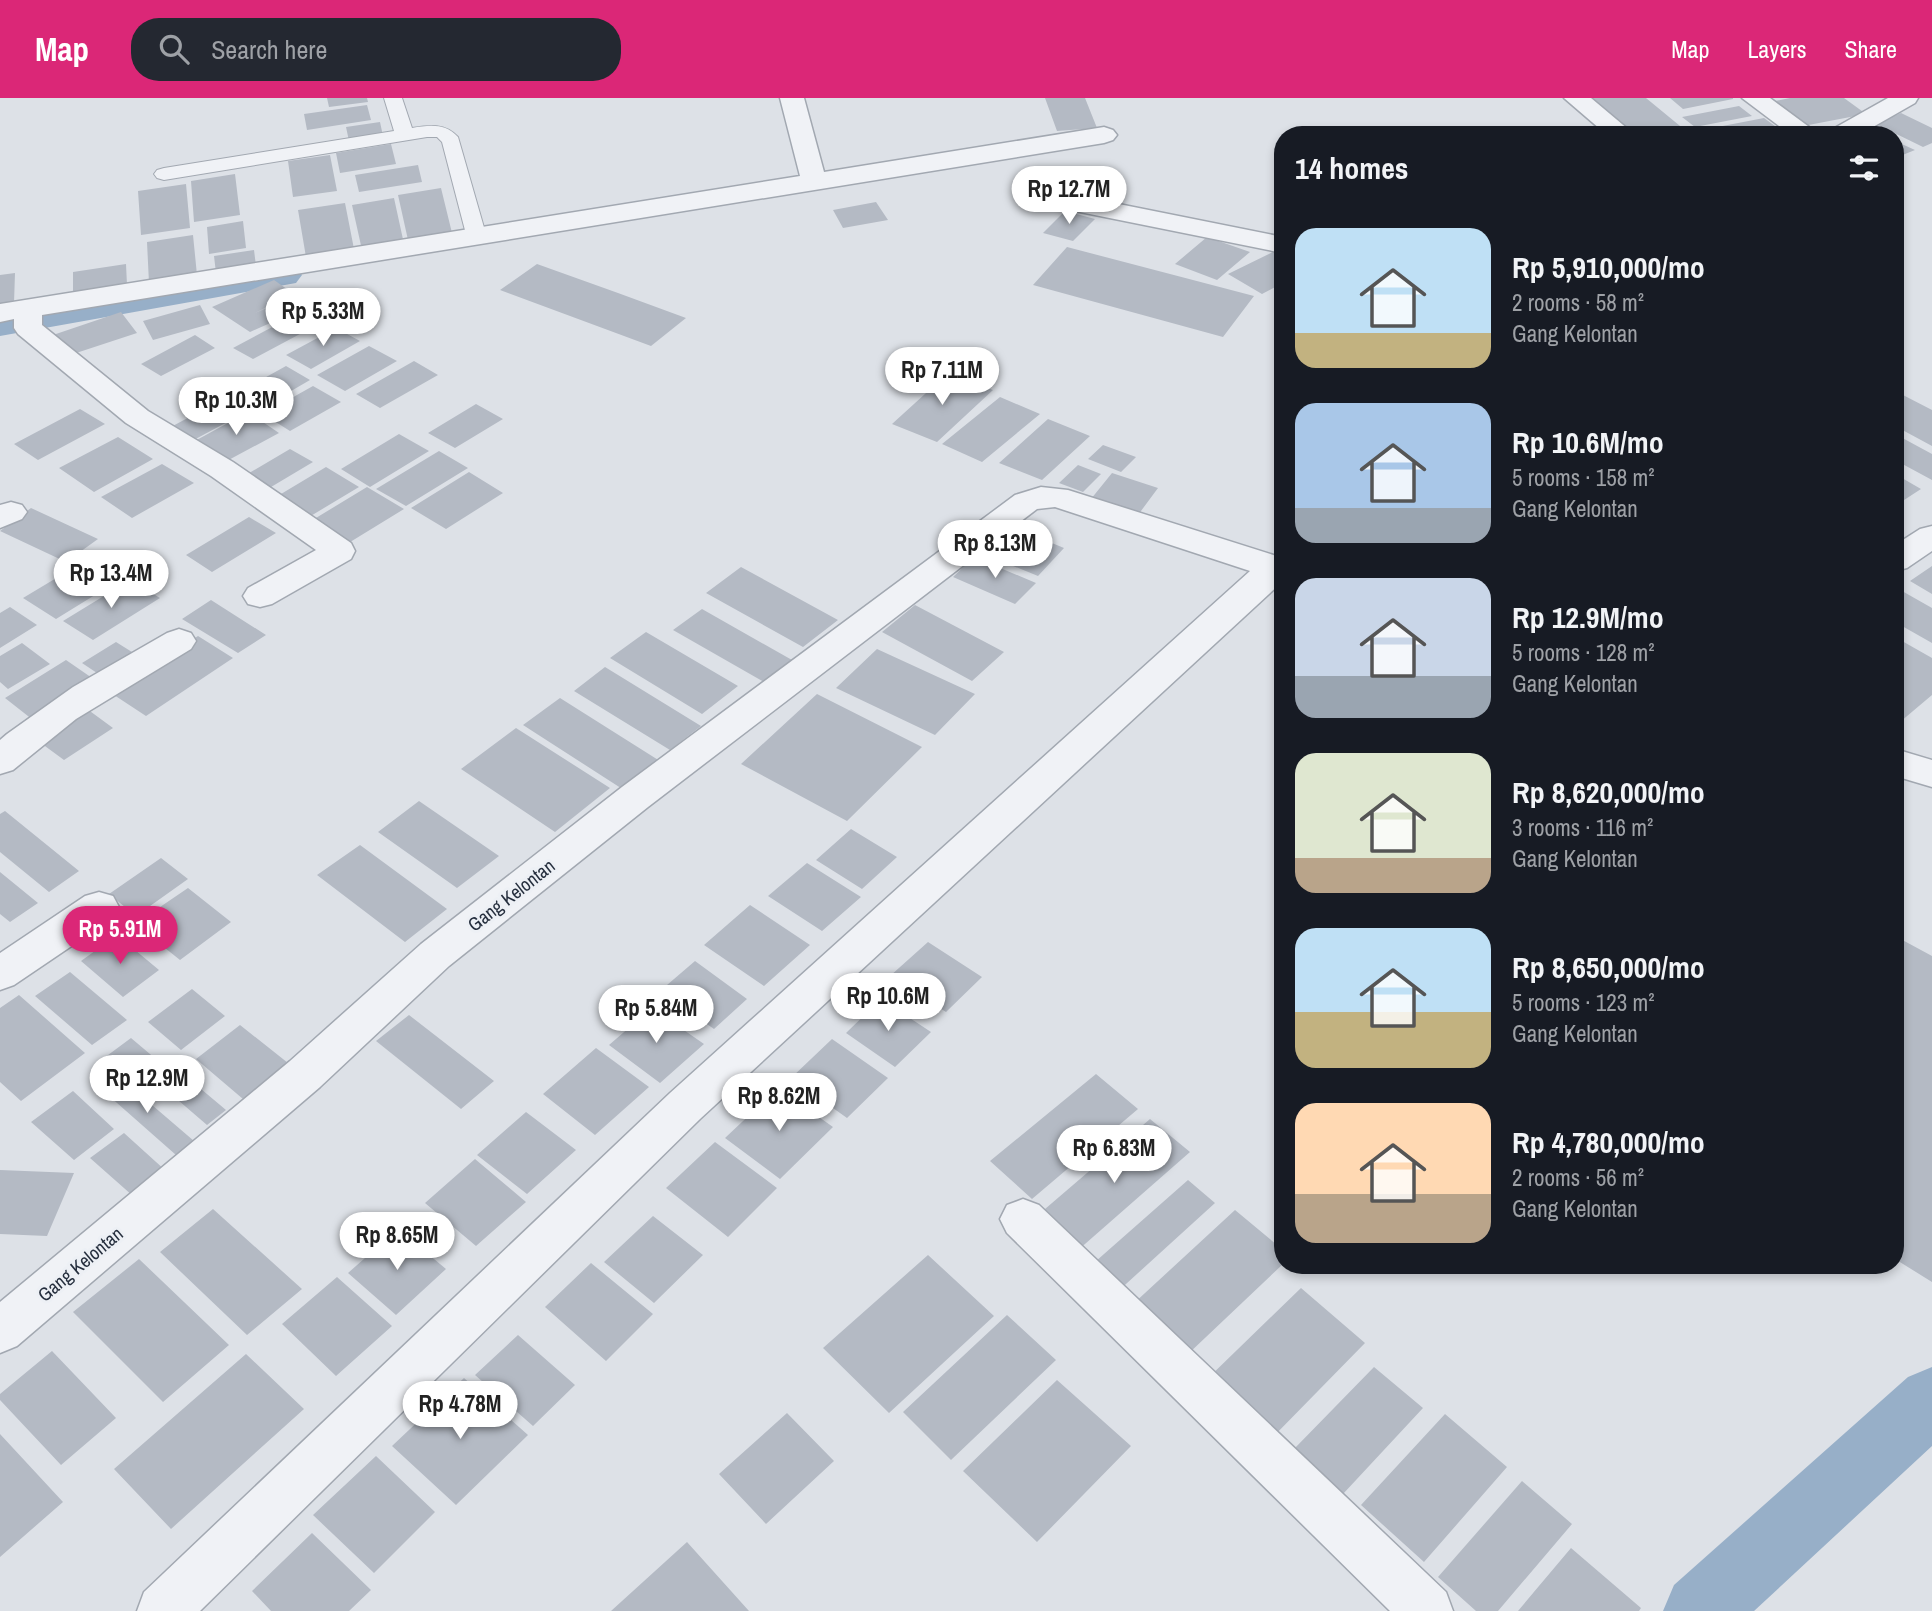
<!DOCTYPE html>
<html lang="en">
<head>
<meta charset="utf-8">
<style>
  :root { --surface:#171b24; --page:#242831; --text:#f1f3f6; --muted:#9ea1a6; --accent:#db2777 }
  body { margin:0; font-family:"Archivo Narrow",sans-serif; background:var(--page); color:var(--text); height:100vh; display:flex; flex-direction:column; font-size:26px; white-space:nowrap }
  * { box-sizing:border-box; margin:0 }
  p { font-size:23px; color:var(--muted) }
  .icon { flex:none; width:38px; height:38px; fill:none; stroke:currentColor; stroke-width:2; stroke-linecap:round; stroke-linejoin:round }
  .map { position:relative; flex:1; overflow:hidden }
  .drawer { position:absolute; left:1274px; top:28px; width:630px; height:1148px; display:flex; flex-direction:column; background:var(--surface); border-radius:28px; box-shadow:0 4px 10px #0003 }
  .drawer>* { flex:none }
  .price { position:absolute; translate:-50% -60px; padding:0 16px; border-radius:24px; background:#fff; color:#222; font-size:23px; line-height:46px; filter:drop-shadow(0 2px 4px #0008) }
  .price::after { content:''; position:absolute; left:50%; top:42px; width:21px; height:16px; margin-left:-10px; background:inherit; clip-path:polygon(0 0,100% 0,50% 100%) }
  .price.on { background:var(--accent); color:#fff }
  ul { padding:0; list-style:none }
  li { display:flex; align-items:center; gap:21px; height:175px; padding:0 21px }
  li span { display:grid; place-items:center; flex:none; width:196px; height:140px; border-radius:21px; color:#555 }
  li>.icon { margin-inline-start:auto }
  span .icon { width:84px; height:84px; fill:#fffc; stroke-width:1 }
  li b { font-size:30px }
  h2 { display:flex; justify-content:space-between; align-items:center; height:84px; padding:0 21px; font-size:30px }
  header { display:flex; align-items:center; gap:42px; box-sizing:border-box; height:98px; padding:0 35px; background:var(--accent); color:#fff }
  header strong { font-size:33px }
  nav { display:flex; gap:38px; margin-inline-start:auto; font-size:24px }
  .search { width:490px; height:63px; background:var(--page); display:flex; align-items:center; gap:18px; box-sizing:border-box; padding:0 24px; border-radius:28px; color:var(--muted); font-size:26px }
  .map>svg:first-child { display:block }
</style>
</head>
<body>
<header>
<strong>Map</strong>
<div class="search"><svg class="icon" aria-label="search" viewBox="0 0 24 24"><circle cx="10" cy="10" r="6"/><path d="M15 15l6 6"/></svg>Search here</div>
<nav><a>Map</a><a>Layers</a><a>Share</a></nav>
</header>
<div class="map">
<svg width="1932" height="1513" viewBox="0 0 1932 1513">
  <rect width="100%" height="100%" fill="#dde1e7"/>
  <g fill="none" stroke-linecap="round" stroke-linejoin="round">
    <path fill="#97afc8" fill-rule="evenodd" d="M 282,165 L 296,169 L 302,177 L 296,185 L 0,238 L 0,214 Z
      M 1932,1269 L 1932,1348 L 1754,1513 L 1663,1513 L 1674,1487 L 1908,1279 Z"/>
  </g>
  <path fill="#b4bac4" d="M 327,0 L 367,0 L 368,4 L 329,9 Z
    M 1045,0 L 1085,0 L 1097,30 L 1057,33 Z
    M 1583,0 L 1646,0 L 1691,37 L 1626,37 Z
    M 1670,0 L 1733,0 L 1733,1 L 1683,11 Z
    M 1790,0 L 1844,0 L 1866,16 L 1798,29 L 1766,5 Z
    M 367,7 L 371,22 L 307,32 L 304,16 Z
    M 1739,8 L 1752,18 L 1695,29 L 1682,19 Z
    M 1901,15 L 1932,30 L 1932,45 L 1923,49 L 1876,26 Z
    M 1764,20 L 1779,31 L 1749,37 L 1708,37 L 1702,32 Z
    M 380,24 L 383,38 L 349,43 L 346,29 Z
    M 1895,43 L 1915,52 L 1895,60 Z
    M 391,46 L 396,66 L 340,75 L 336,55 Z
    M 330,57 L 337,93 L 293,99 L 288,63 Z
    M 418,67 L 422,84 L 359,94 L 355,77 Z
    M 235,76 L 240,117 L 194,124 L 191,83 Z
    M 186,86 L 190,130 L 141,137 L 138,93 Z
    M 441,90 L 452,135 L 408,142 L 398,97 Z
    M 394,100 L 404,146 L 362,152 L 352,107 Z
    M 876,104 L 888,122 L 843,130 L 833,112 Z
    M 345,105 L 354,151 L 306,159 L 298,112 Z
    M 1065,113 L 1095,121 L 1073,143 L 1043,135 Z
    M 243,123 L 246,150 L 209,156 L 207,129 Z
    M 193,137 L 197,177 L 149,185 L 147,144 Z
    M 1207,139 L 1250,154 L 1217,182 L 1175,166 Z
    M 1067,149 L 1254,198 L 1223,239 L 1033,187 Z
    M 254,152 L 256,168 L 216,175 L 214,158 Z
    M 1277,152 L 1283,156 L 1283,185 L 1262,196 L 1228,176 Z
    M 126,166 L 127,187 L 73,195 L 73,174 Z
    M 537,166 L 618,195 L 686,220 L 651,248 L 500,192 Z
    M 15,175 L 14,205 L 0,208 L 0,177 Z
    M 274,182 L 294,196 L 255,215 L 298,196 L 313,206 L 250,234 L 212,209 Z
    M 200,207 L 210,226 L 153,242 L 143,223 Z
    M 121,214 L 137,235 L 67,258 L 53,237 Z
    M 293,218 L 313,229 L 253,261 L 233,250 Z
    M 336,230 L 360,243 L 311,271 L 286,257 Z
    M 195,237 L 215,250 L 161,278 L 141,266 Z
    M 369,248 L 397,263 L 345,293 L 317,277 Z
    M 414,263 L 438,277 L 380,310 L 356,296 Z
    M 286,268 L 310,282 L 255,314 L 230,299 Z
    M 948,275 L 993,292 L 937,344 L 892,326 Z
    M 313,288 L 341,304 L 290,333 L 263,316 Z
    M 1901,296 L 1932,312 L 1932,348 L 1895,328 L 1895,299 Z
    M 1000,299 L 1040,316 L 982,364 L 942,346 Z
    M 225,300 L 246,314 L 190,344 L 169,330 Z
    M 476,306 L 503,321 L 455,350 L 428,335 Z
    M 80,311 L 105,326 L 38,362 L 14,346 Z
    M 248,314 L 279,335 L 223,365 L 193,344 Z
    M 1048,321 L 1090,338 L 1042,382 L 999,365 Z
    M 399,336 L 429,353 L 370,389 L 341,371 Z
    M 1895,336 L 1932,356 L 1932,382 L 1895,362 Z
    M 118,339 L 153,361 L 94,394 L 59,370 Z
    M 1103,347 L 1136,359 L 1121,374 L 1088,361 Z
    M 290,351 L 313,364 L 266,392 L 244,378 Z
    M 439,353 L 468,370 L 406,408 L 376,391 Z
    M 162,366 L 194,385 L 132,420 L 101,399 Z
    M 1078,367 L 1101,376 L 1083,394 L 1059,385 Z
    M 326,369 L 359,389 L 304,422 L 271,402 Z
    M 469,374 L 503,395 L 446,431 L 411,410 Z
    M 1112,375 L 1158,390 L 1138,417 L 1091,401 Z
    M 1895,376 L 1921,391 L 1901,404 L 1895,401 Z
    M 367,389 L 404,411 L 342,449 L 306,426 Z
    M 31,410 L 98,441 L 66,464 L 0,433 Z
    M 249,419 L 276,435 L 212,474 L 186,457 Z
    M 1018,431 L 1064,450 L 1038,478 L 991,459 Z
    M 974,459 L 1036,485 L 1015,506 L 953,479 Z
    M 83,464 L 116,484 L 56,521 L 23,500 Z
    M 1932,468 L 1932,496 L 1910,483 Z
    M 741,469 L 838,522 L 803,549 L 706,495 Z
    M 130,482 L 160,500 L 93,542 L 63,523 Z
    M 1895,489 L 1932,510 L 1932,545 L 1895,524 Z
    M 211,502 L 266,537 L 238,555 L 182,521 Z
    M 915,507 L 1004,554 L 972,583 L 882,534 Z
    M 10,509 L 37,527 L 0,550 L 0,515 Z
    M 702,511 L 792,562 L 764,584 L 673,532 Z
    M 646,534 L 738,588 L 702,616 L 610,560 Z
    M 198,538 L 233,560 L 146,618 L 111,595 Z
    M 1895,539 L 1932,560 L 1932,597 L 1900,624 L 1895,622 Z
    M 116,544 L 140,559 L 106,581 L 82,565 Z
    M 22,545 L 50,566 L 8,591 L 0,584 L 0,558 Z
    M 877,551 L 975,596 L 935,637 L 836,590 Z
    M 66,562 L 95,582 L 33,622 L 5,600 Z
    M 605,569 L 701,628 L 670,652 L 574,593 Z
    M 817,596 L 922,649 L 847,723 L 741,666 Z
    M 560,600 L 663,665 L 627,694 L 523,627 Z
    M 83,608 L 113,630 L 64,662 L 34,640 Z
    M 516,630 L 610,690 L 555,734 L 461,671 Z
    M 419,703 L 499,758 L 457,790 L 378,734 Z
    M 5,713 L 79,773 L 49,794 L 0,754 L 0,716 Z
    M 851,731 L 897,759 L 862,791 L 816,762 Z
    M 360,747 L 447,811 L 405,844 L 317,777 Z
    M 161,760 L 188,781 L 136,818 L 109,796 Z
    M 807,765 L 861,799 L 822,833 L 768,798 Z
    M 0,774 L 38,805 L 10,824 L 0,816 Z
    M 188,790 L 231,824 L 180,862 L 135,826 Z
    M 750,807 L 810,847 L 764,888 L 704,847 Z
    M 117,837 L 159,872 L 123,899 L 81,863 Z
    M 1895,838 L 1932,858 L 1932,1184 L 1895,1161 Z
    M 928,844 L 982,879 L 946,914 L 890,878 Z
    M 695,863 L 747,901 L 714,931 L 660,893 Z
    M 70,874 L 127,922 L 92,947 L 35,898 Z
    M 192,891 L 225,918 L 181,952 L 148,924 Z
    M 19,897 L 85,955 L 21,1003 L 0,984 L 0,910 Z
    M 881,901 L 931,934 L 895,969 L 846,935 Z
    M 652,910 L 704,946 L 660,985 L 609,947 Z
    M 409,917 L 494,983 L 461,1011 L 376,943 Z
    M 240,927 L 288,965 L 243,1001 L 196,961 Z
    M 131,940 L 163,967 L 136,988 L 104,960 Z
    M 832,941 L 888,980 L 847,1020 L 791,980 Z
    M 596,950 L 649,989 L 595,1037 L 543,996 Z
    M 176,970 L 226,1012 L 207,1027 L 157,984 Z
    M 1096,976 L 1138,1011 L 1032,1101 L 990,1063 Z
    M 117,977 L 194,1043 L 176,1057 L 100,990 Z
    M 778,990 L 833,1029 L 780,1081 L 725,1040 Z
    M 73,993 L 114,1031 L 74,1062 L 31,1024 Z
    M 526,1014 L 576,1052 L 527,1096 L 477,1057 Z
    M 1150,1021 L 1190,1054 L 1077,1153 L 1038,1117 Z
    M 124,1035 L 166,1073 L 133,1098 L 90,1060 Z
    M 715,1044 L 777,1090 L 728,1139 L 666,1090 Z
    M 475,1061 L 526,1104 L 476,1148 L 425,1105 Z
    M 0,1072 L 74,1075 L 47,1138 L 0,1136 Z
    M 1188,1082 L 1215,1105 L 1115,1196 L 1087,1171 Z
    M 213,1111 L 302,1191 L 247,1237 L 160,1154 Z
    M 1235,1112 L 1283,1152 L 1283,1166 L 1187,1257 L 1132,1207 Z
    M 653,1118 L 703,1157 L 654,1205 L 604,1164 Z
    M 398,1131 L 446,1171 L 396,1217 L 348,1175 Z
    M 928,1157 L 994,1218 L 889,1315 L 823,1250 Z
    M 139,1161 L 229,1247 L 163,1304 L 73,1214 Z
    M 591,1165 L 653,1216 L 606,1263 L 545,1209 Z
    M 337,1179 L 392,1228 L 336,1278 L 282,1226 Z
    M 1301,1190 L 1365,1245 L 1268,1344 L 1203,1285 Z
    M 1007,1217 L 1056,1262 L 951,1362 L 903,1314 Z
    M 518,1237 L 575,1287 L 533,1328 L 475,1277 Z
    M 52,1253 L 116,1320 L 61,1367 L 0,1302 L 0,1296 Z
    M 246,1256 L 304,1311 L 171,1431 L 114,1371 Z
    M 1374,1269 L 1423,1310 L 1343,1396 L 1294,1351 Z
    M 464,1280 L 528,1337 L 456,1407 L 392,1348 Z
    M 1057,1282 L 1131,1348 L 1037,1444 L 963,1373 Z
    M 787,1315 L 834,1363 L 766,1426 L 719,1376 Z
    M 1445,1316 L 1507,1369 L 1424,1464 L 1361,1407 Z
    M 0,1336 L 63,1404 L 0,1459 Z
    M 376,1358 L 435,1414 L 374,1475 L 313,1417 Z
    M 1522,1383 L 1572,1426 L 1498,1513 L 1476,1513 L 1438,1479 Z
    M 312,1435 L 371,1492 L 349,1513 L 271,1513 L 252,1493 Z
    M 687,1444 L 749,1513 L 611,1513 Z
    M 1571,1450 L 1641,1510 L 1639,1513 L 1518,1513 Z"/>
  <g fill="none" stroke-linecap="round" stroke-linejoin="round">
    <defs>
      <path id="lane" d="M 384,0 L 402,0 L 412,30 C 430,27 445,25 458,39 L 487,140 L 484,144 L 470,144 L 467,140 L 442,44 L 437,39 L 427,39 L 164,82 L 157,80 L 154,76 L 157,72 L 164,70 L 394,33 Z"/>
      <path id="street" d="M 780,0 L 804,0 L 824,74 L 1104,29 L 1113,32 L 1117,37 L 1113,42 L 1104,45 L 42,217 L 42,227 L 148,313 L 233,364 L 351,445 L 355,453 L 351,461 L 272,506 L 260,509 L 248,506 L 243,498 L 248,490 L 316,452 L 211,378 L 126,325 L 18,236 L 14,230 L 14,221 L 0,224 L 0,206 L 800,78 Z
        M 1564,0 L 1591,0 L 1635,37 L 1607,37 Z
        M 1742,0 L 1770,0 L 1820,37 L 1791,37 Z
        M 1888,0 L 1918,0 L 1915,5 L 1859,37 L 1828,37 L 1831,32 Z
        M 1059,94 L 1283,139 L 1283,155 L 1050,108 L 1046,102 L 1050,96 Z
        M 1041,389 L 1068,392 L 1283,460 L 1283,483 L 700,1021 L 200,1513 L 137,1513 L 144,1494 L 670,995 L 1250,473 L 1055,409 L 1037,411 L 648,709 L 449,868 L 320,989 L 17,1248 L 0,1255 L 0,1204 L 290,963 L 421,846 L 622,689 L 1015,397 Z
        M 11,404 L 22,407 L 27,414 L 22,421 L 0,430 L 0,407 Z
        M 1932,428 L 1932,453 L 1907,470 L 1895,473 L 1895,447 L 1920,431 Z
        M 179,531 L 191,535 L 196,543 L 191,551 L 76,621 L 13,672 L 0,676 L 0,642 L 7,636 L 73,589 L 167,535 Z
        M 1895,651 L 1932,662 L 1932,689 L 1895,678 Z
        M 99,794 L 113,798 L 119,809 L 113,820 L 14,887 L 0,892 L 0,855 L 85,798 Z
        M 1023,1101 L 1039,1107 L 1446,1494 L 1453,1513 L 1390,1513 L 1007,1135 L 1000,1121 L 1007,1107 Z"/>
    </defs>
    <use href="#lane" stroke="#a2a8b1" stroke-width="2"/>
    <use href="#street" stroke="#a2a8b1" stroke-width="3"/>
    <use href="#lane" fill="#f0f2f6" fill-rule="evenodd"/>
    <use href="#street" fill="#f0f2f6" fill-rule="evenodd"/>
  </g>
  <g text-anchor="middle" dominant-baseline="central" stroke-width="6" stroke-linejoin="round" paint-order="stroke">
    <g font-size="19" fill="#262f3e" stroke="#edf0f5">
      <text transform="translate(511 797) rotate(-38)">Gang Kelontan</text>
      <text transform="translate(80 1166) rotate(-40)">Gang Kelontan</text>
    </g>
  </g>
</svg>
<b class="price" style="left:1069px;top:128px">Rp 12.7M</b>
<b class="price" style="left:323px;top:250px">Rp 5.33M</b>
<b class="price" style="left:942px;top:309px">Rp 7.11M</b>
<b class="price" style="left:236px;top:339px">Rp 10.3M</b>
<b class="price" style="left:995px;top:482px">Rp 8.13M</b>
<b class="price" style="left:111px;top:512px">Rp 13.4M</b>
<b class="price on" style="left:120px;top:868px">Rp 5.91M</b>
<b class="price" style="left:888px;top:935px">Rp 10.6M</b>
<b class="price" style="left:656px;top:947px">Rp 5.84M</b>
<b class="price" style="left:147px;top:1017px">Rp 12.9M</b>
<b class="price" style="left:779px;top:1035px">Rp 8.62M</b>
<b class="price" style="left:1114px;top:1087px">Rp 6.83M</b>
<b class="price" style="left:397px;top:1174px">Rp 8.65M</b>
<b class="price" style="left:460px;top:1343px">Rp 4.78M</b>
<section class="drawer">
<h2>14 homes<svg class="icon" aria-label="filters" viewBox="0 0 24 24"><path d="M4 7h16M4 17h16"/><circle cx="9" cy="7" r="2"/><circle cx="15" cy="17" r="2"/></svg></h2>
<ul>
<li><span style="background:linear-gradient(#bfe0f5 75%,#c2b280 0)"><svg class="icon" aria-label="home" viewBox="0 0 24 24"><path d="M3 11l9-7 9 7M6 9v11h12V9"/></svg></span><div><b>Rp 5,910,000/mo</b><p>2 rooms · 58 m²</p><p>Gang Kelontan</p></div></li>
<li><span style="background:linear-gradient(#a9c7e8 75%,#9aa5b1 0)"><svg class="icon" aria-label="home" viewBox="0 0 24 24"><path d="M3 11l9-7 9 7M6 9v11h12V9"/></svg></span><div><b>Rp 10.6M/mo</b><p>5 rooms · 158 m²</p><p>Gang Kelontan</p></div></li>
<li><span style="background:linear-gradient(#c9d6e8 70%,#9aa5b1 0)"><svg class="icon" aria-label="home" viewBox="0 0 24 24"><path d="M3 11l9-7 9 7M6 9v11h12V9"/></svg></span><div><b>Rp 12.9M/mo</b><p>5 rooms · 128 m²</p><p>Gang Kelontan</p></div></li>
<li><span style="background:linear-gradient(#dfe7d0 75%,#b9a48a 0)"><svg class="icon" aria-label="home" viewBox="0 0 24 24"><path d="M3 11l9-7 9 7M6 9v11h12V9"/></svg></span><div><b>Rp 8,620,000/mo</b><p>3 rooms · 116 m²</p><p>Gang Kelontan</p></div></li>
<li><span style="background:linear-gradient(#bfe0f5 60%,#c2b280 0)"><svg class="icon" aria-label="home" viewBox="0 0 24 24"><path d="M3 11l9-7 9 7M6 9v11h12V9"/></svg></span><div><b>Rp 8,650,000/mo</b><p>5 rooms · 123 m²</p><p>Gang Kelontan</p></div></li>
<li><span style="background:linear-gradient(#ffd9b3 65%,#b9a48a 0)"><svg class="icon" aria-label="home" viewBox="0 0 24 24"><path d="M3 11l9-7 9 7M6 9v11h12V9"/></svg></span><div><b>Rp 4,780,000/mo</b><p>2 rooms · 56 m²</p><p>Gang Kelontan</p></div></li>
</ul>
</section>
</div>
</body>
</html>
